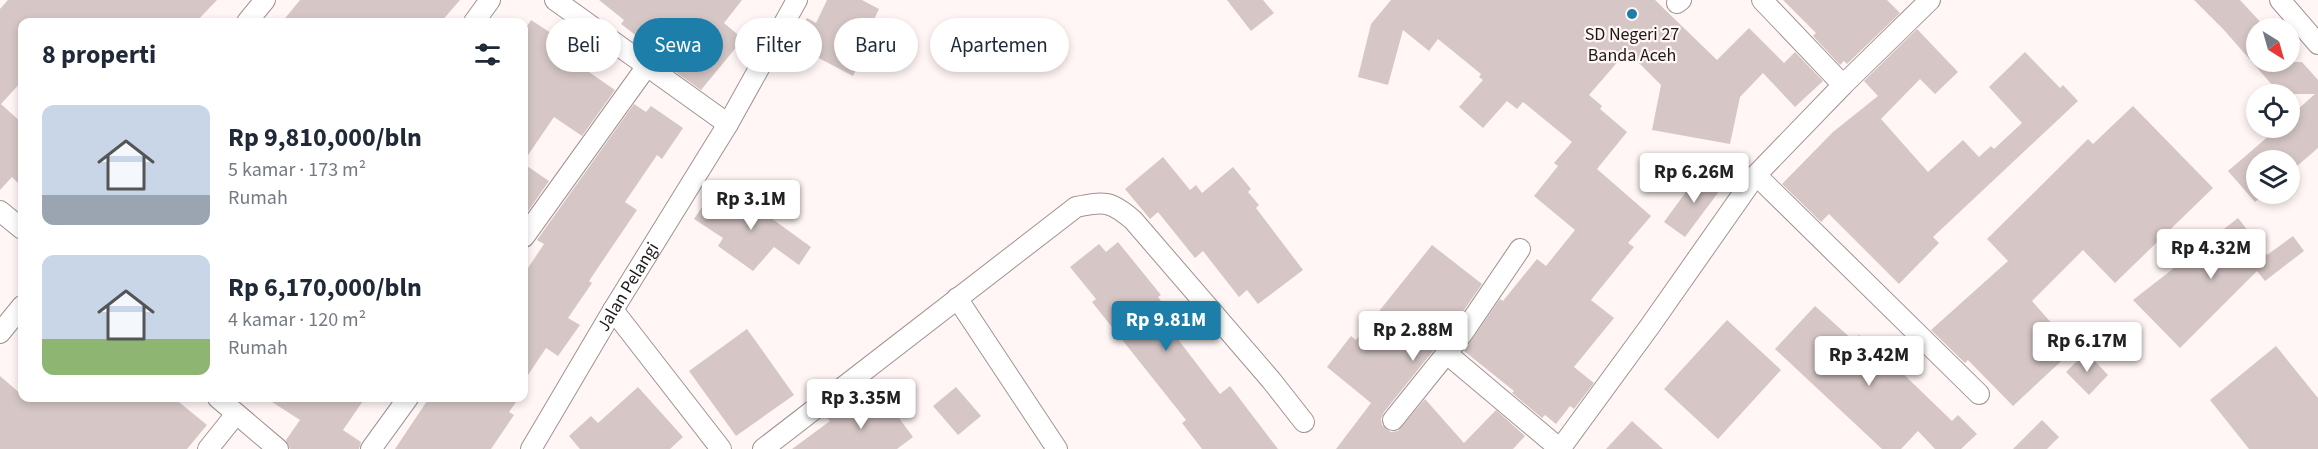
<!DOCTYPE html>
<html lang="id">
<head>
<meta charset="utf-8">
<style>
  :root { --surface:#fff; --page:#f6f6f7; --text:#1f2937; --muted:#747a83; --accent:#1e7eaa }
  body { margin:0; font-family:"Source Sans 3",sans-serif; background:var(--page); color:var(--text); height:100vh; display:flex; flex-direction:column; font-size:22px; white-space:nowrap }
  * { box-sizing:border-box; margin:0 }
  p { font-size:20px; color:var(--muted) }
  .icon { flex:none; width:33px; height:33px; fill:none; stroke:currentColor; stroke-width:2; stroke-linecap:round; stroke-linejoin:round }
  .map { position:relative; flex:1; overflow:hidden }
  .side { position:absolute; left:18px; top:18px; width:510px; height:384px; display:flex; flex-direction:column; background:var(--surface); border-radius:12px; box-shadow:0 3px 9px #0003 }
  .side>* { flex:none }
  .banner { position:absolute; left:546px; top:18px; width:570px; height:54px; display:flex; gap:12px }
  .needle { width:39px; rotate:143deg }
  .controls { position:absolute; left:2246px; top:18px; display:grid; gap:12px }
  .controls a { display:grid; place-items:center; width:54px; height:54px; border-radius:50%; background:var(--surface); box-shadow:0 3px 9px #0003; font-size:30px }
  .price { position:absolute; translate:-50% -51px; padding:0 14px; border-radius:6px; background:#fff; color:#222; font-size:20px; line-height:39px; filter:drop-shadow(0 2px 3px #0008) }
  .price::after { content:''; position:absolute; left:50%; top:36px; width:18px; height:14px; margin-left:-9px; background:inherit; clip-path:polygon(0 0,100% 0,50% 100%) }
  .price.on { background:var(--accent); color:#fff }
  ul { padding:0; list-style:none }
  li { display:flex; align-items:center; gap:18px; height:150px; padding:0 24px }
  li span { display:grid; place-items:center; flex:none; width:168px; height:120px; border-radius:12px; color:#555 }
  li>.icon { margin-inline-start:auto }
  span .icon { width:72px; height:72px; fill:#fffc; stroke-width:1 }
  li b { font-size:26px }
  h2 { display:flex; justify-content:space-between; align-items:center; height:72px; padding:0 24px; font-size:26px }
  .chip { padding:0 21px; border-radius:27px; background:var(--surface); box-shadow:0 3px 9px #0003; font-size:21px; line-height:54px }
  .chip.on { background:var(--accent); color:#fff }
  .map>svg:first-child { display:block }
</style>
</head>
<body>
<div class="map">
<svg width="2318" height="449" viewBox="0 0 2318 449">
  <rect width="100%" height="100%" fill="#fff6f5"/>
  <path fill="#d6c7c6" d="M 8,0 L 217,0 L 196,22 L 22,22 L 22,81 L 1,104 L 22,123 L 22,187 L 12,177 L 0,190 L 0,9 Z
    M 300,0 L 460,0 L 441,22 L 282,22 Z
    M 599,0 L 742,0 L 724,23 L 743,39 L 701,90 L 663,63 L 667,59 L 621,24 L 624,20 Z
    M 827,0 L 862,0 L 879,9 L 862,44 L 868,47 L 853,76 L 792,44 L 807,18 L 816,23 Z
    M 1227,0 L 1263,0 L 1274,13 L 1251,31 Z
    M 1391,0 L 1655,0 L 1717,60 L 1749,28 L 1784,63 L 1795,52 L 1823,81 L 1795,107 L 1763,73 L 1740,97 L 1730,144 L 1652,130 L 1661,85 L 1627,51 L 1589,95 L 1602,106 L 1600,109 L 1627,132 L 1597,169 L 1651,216 L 1628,243 L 1634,247 L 1591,300 L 1614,318 L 1574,367 L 1594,383 L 1574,409 L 1570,406 L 1556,424 L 1545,415 L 1542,418 L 1512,393 L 1514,391 L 1464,351 L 1500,299 L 1503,301 L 1537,259 L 1546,266 L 1575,230 L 1534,196 L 1558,166 L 1554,163 L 1572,142 L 1523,102 L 1517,109 L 1507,101 L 1483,128 L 1459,107 L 1483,80 L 1479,77 L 1481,74 L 1438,39 L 1429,51 L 1403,30 L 1388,85 L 1358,77 L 1371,24 Z
    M 1783,0 L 1887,0 L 1900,13 L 1847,64 L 1844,61 L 1840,65 L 1813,36 L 1816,33 Z
    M 2194,0 L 2240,0 L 2266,28 L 2256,28 L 2256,62 L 2289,62 L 2289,56 L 2294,62 L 2302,62 L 2318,80 L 2318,148 L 2289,173 L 2289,160 L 2256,160 L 2256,194 L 2265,194 L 2255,202 L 2228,171 L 2278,128 L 2289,128 L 2289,117 L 2315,94 L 2280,94 L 2224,30 Z
    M 531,20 L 563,41 L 557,50 L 615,90 L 582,136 L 554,117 L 524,161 L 524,31 Z
    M 1917,29 L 1958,72 L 1935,94 L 1920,79 L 1881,119 L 1928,172 L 1963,140 L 1979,157 L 1991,146 L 1994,149 L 2022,123 L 1989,87 L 2025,52 L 2060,88 L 2063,85 L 2078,101 L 1933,237 L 1939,243 L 1899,284 L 1829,214 L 1821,222 L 1782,184 L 1833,132 L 1878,96 L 1864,81 Z
    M 634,104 L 646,112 L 651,106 L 683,128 L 662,159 L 657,155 L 625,202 L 637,210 L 589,281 L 592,283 L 568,318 L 580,325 L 558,356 L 546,348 L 524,381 L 524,274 L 544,244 L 537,240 Z
    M 2133,106 L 2213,188 L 2115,283 L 2083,250 L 2032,301 L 2054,326 L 2049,331 L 2070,353 L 2013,406 L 1968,360 L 1965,363 L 1931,330 L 2008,261 L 1987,239 L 2088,139 L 2093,144 Z
    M 1163,157 L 1190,190 L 1196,185 L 1202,193 L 1233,167 L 1251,189 L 1248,192 L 1259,205 L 1256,208 L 1303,270 L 1258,304 L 1247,290 L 1239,297 L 1203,251 L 1195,258 L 1158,212 L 1150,219 L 1125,189 Z
    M 524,164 L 549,181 L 524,217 Z
    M 1702,170 L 1723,186 L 1685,237 L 1664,222 Z
    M 762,190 L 781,204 L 771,218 L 811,247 L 799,265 L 774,247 L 753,271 L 718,246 L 723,238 L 694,219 L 711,194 L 743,216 Z
    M 2238,218 L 2267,255 L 2293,236 L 2304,251 L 2265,281 L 2257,271 L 2180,348 L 2133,300 Z
    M 1118,242 L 1161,295 L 1158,297 L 1181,327 L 1173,333 L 1220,394 L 1230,386 L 1278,449 L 1202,449 L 1182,423 L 1186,420 L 1092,302 L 1096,299 L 1070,267 L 1099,244 L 1106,252 Z
    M 1432,245 L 1482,284 L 1453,326 L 1384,412 L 1381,419 L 1382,425 L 1391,432 L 1398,431 L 1425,399 L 1464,443 L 1496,410 L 1525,436 L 1513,449 L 1336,449 L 1371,403 L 1327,367 L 1351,336 L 1356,340 Z
    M 1815,306 L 1854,341 L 1859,335 L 1891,362 L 1952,421 L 1958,415 L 1977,434 L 1961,449 L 1935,449 L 1918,431 L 1901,449 L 1882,449 L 1775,349 Z
    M 1727,320 L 1781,370 L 1718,439 L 1664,389 Z
    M 747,329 L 794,395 L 736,436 L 689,371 Z
    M 2276,346 L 2318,398 L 2318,449 L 2249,449 L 2210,400 Z
    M 2086,352 L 2108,375 L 2089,395 L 2066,372 Z
    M 0,376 L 22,395 L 22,398 L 174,398 L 207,425 L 187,449 L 0,449 Z
    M 638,387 L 683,437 L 670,449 L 580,449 L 569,436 L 591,416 L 598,423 Z
    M 956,387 L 981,416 L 958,435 L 933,406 Z
    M 883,396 L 913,437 L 897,449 L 792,449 L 830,421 L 827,418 L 844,406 L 852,418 Z
    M 266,398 L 365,398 L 343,430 L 361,442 L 359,449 L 290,449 L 286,440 L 300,420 Z
    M 429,398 L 519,398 L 509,412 L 514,415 L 491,449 L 395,449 Z
    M 2042,420 L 2059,437 L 2047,449 L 2013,449 Z
    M 1632,421 L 1663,449 L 1606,449 Z"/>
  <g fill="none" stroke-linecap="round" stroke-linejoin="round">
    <defs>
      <g id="street">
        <path d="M 555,0 L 728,124"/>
        <path d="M 1762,0 L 1843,85"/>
        <path d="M 2280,0 L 2318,44"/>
        <path d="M 1677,3 L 1681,0"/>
        <path d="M 247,22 L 265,0"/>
        <path d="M 474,22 L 490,0"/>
        <path d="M 1756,175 L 1979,394"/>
        <path d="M 0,211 L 22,229"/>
        <path d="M 524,237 L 647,66"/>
        <path d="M 957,298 L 1057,449"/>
        <path d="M 613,310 L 721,449"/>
        <path d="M 0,333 L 22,306"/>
        <path d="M 1446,353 L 1560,449"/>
        <path d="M 218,398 L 278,449"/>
        <path d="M 1393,420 L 1463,333 L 1520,249"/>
        <path d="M 208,449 L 236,414"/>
        <path d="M 371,449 L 408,398"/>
        <path id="s1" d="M 531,449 L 613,310 L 728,124 L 797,0"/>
        <path d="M 763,449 L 1076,207 C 1105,201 1111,201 1133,220 L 1271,380 L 1304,422"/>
        <path d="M 1560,449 L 1650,326 L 1756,175 L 1843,85 L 1930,0"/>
      </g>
    </defs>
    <use href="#street" stroke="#a09291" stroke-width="22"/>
    <use href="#street" stroke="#fff" stroke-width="20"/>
  </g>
  <circle fill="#1e7eaa" stroke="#fff6f5" stroke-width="2" cx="1632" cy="14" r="6"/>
  <g text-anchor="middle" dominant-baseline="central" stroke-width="4.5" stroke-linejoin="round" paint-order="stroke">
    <g font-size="18" fill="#1e1818" stroke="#fff6f5">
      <text x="1632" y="34">SD Negeri 27<tspan x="1632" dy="21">Banda Aceh</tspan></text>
    </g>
    <g font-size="18" fill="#1e1818" stroke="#fff6f5">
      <text stroke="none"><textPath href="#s1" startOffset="189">Jalan Pelangi</textPath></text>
    </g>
  </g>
</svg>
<div class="controls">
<a><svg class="needle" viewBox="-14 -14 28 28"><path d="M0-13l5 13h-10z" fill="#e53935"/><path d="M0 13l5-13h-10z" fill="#747a83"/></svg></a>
<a><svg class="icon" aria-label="locate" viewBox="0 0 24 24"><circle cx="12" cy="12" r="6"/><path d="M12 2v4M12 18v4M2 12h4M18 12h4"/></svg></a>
<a><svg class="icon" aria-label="layers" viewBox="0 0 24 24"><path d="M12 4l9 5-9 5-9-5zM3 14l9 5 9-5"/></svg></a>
</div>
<b class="price" style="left:1694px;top:204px">Rp 6.26M</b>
<b class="price" style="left:751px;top:231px">Rp 3.1M</b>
<b class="price" style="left:2211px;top:280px">Rp 4.32M</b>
<b class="price on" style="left:1166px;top:352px">Rp 9.81M</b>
<b class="price" style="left:1413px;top:362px">Rp 2.88M</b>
<b class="price" style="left:2087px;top:373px">Rp 6.17M</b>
<b class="price" style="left:1869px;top:387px">Rp 3.42M</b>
<b class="price" style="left:861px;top:430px">Rp 3.35M</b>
<div class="banner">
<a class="chip">Beli</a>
<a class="chip on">Sewa</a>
<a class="chip">Filter</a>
<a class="chip">Baru</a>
<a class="chip">Apartemen</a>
</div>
<section class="side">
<h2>8 properti<svg class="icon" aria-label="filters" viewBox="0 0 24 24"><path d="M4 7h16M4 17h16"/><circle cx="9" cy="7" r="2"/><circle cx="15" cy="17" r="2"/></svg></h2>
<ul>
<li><span style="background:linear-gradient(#c9d6e8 75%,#9aa5b1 0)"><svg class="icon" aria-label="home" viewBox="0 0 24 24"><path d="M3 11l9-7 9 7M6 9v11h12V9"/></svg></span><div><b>Rp 9,810,000/bln</b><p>5 kamar · 173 m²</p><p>Rumah</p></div></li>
<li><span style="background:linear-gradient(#c9d6e8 70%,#8fb573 0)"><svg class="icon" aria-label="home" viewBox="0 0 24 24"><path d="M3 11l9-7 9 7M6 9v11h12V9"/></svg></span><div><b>Rp 6,170,000/bln</b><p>4 kamar · 120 m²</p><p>Rumah</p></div></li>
</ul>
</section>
</div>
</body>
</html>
